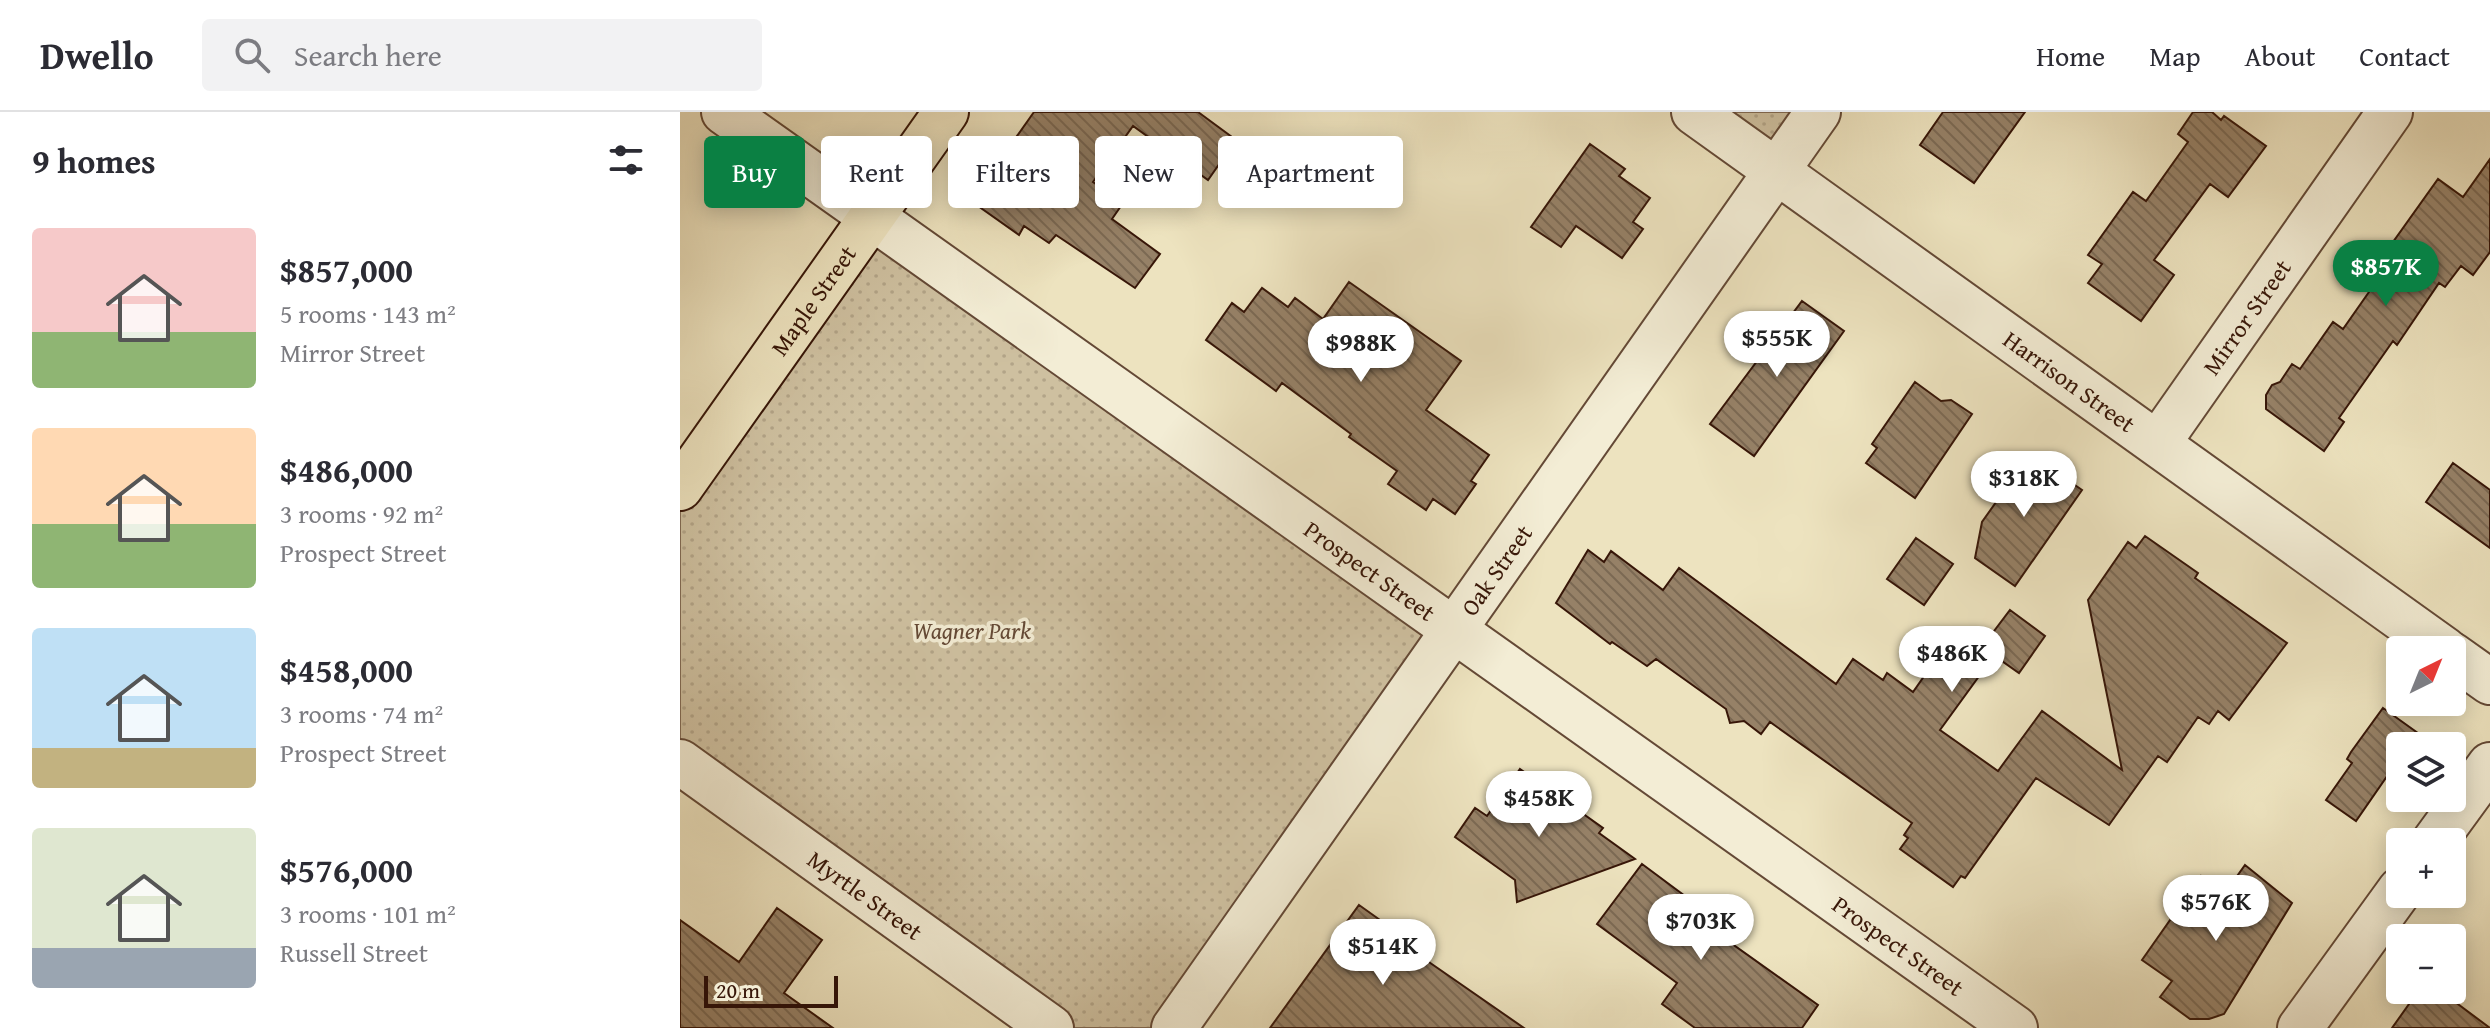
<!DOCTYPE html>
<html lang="en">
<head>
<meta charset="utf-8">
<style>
  :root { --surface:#fff; --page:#f2f2f3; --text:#2b2b33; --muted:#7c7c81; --line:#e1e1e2; --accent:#0b8043 }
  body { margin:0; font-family:"Gentium Book Plus",serif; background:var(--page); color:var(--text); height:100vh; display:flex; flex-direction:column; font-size:30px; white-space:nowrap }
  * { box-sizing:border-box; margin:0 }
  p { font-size:26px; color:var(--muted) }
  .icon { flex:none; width:44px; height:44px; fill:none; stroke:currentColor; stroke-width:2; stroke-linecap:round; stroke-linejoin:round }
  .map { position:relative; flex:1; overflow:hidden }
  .sheet { display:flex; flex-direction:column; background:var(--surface); width:680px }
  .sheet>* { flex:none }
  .top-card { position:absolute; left:24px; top:24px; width:760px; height:72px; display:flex; gap:16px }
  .needle { width:52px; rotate:43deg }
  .controls { position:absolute; left:1706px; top:524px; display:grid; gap:16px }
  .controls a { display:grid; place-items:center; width:80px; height:80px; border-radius:8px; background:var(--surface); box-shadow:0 4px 20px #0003; font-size:40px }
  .scale { position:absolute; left:24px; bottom:20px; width:134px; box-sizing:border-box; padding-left:8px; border:4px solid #371608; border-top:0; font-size:22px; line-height:28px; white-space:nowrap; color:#371608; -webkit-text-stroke:6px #f3edd5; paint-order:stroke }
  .price { position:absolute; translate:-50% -68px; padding:0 18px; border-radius:28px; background:#fff; color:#222; font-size:26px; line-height:52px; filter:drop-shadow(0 2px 4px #0008) }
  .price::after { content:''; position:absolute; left:50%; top:48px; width:24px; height:18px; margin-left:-12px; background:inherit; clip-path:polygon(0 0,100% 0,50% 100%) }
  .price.active { background:var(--accent); color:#fff }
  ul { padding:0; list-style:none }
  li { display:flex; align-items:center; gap:24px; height:200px; padding:0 32px }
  li span { display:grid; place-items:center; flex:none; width:224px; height:160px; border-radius:8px; color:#555 }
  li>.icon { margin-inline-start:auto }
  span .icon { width:96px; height:96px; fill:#fffc; stroke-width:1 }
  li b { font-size:34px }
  h2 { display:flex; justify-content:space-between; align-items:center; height:96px; padding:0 32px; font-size:34px }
  .chip { padding:0 28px; border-radius:8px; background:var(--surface); box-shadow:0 4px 20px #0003; font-size:28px; line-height:72px }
  .chip.active { background:var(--accent); color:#fff }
  header { display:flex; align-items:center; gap:48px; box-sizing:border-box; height:112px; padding:0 40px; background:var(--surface); border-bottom:2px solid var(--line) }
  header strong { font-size:38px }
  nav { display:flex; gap:44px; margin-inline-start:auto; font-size:28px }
  .search { width:560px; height:72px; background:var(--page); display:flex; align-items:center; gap:20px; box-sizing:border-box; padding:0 28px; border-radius:8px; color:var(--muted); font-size:30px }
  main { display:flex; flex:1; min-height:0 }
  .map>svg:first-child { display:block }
</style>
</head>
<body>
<header>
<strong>Dwello</strong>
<div class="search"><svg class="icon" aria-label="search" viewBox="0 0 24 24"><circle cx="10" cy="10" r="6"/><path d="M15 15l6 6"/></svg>Search here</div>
<nav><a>Home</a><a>Map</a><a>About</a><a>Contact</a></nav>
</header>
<main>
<section class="sheet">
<h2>9 homes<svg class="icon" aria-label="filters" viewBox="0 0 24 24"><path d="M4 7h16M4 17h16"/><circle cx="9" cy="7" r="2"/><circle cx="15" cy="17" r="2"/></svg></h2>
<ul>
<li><span style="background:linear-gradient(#f6c9c9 65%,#8fb573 0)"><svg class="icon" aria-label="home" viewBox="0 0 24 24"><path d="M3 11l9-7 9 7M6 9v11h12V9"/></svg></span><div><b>$857,000</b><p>5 rooms · 143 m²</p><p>Mirror Street</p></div></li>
<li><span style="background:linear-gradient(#ffd9b3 60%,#8fb573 0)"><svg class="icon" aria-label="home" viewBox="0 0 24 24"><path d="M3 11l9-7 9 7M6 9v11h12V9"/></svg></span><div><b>$486,000</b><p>3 rooms · 92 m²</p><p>Prospect Street</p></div></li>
<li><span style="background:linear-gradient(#bfe0f5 75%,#c2b280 0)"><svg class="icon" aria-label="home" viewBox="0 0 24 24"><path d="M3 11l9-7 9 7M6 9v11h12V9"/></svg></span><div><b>$458,000</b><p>3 rooms · 74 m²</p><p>Prospect Street</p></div></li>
<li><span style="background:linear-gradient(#dfe7d0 75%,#9aa5b1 0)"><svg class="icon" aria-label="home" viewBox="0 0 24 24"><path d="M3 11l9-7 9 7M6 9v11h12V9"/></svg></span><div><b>$576,000</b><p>3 rooms · 101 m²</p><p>Russell Street</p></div></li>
</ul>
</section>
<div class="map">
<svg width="1810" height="916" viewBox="0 0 1810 916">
  <defs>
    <pattern id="park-dots" width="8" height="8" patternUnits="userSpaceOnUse" patternTransform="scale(2)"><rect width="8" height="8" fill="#cec0a0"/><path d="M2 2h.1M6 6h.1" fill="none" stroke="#b2a488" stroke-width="1.8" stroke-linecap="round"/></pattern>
    <pattern id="building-back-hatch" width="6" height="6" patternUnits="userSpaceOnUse" patternTransform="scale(2)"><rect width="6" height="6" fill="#968167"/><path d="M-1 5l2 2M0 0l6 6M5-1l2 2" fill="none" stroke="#7b6953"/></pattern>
  </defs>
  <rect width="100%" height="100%" fill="#ede3bf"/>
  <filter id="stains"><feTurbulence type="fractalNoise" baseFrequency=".0025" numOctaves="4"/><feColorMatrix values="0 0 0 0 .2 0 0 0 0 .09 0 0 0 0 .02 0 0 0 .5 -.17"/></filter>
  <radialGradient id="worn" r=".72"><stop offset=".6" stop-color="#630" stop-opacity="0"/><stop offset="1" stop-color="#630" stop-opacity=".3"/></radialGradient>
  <path fill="url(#park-dots)" stroke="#826b54" stroke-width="2" d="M 1017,0 L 1138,0 L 1099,55 Z
    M 193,104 L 776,517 L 494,916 L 371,916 L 0,652 L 0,376 Z"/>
  <path fill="url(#building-back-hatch)" stroke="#371608" stroke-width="2" d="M 354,0 L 518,0 L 556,28 L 528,68 L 453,14 L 413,70 L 443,91 L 432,107 L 480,142 L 455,176 L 376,123 L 369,131 L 344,114 L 339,123 L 291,89 Z
    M 1263,0 L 1345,0 L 1294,71 L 1240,33 Z
    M 1513,0 L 1532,0 L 1541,8 L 1544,4 L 1586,34 L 1548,85 L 1530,72 L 1474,148 L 1494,163 L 1461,209 L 1408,171 L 1422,152 L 1408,143 L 1453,80 L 1466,89 L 1508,30 L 1498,22 Z
    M 910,32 L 945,57 L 939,64 L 970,86 L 953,110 L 963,117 L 942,146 L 896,114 L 881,135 L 851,115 Z
    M 1810,47 L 1810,140 L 1793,163 L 1781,154 L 1765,175 L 1759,171 L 1717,233 L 1713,229 L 1659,306 L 1664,310 L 1644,339 L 1586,297 L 1586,283 L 1592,273 L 1600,270 L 1612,252 L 1620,257 L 1653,210 L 1663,217 L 1710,150 L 1703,144 L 1758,67 L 1783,85 Z
    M 669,170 L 781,249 L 746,298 L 809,343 L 791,369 L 796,372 L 775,402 L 753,387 L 746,398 L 708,372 L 717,359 L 669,325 L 671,322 L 602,271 L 596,279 L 526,228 L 552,191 L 564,200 L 582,176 L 608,195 L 615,186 L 643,207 Z
    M 1122,189 L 1164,219 L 1074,344 L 1030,312 Z
    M 1235,270 L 1261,289 L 1271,288 L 1292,302 L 1235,386 L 1186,351 L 1197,336 L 1192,332 Z
    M 1350,342 L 1402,378 L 1335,474 L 1295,446 L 1302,410 Z
    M 1773,351 L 1810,378 L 1810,436 L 1746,390 Z
    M 1465,424 L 1518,461 L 1515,466 L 1607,531 L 1549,608 L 1538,599 L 1529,612 L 1518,605 L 1487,650 L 1478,644 L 1429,713 L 1356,666 L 1285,766 L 1281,764 L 1273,775 L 1220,737 L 1228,726 L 1224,723 L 1232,711 L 1090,610 L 1081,622 L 1064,609 L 1050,611 L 1046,597 L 976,547 L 967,554 L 932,530 L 930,532 L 876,491 L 908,438 L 924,450 L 931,439 L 983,478 L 999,456 L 1156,572 L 1173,547 L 1203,568 L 1207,561 L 1233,580 L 1268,530 L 1305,556 L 1260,618 L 1318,659 L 1362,599 L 1442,658 L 1408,488 L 1448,430 L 1456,436 Z
    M 1236,426 L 1273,452 L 1244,493 L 1207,467 Z
    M 1330,498 L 1365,524 L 1339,561 L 1302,535 Z
    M 1703,596 L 1742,624 L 1735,634 L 1720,634 L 1720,654 L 1714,663 L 1710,660 L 1676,709 L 1646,688 L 1672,651 L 1667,647 L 1671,640 Z
    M 840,657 L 923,716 L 919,721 L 955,747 L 837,790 L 835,768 L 775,725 L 795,696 L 807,704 Z
    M 962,752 L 1013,790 L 1006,799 L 1138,893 L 1122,916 L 1015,916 L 982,892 L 997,871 L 917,812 Z
    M 1565,753 L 1612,791 L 1544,902 L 1529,907 L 1510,907 L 1480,885 L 1492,869 L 1462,848 L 1521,764 L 1545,781 Z
    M 679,793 L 749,843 L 746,848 L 844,916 L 590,916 Z
    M 97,796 L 142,828 L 104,881 L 153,916 L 0,916 L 0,808 L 59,850 Z
    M 1739,878 L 1759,878 L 1810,916 L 1712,916 Z"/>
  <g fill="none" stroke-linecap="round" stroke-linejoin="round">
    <defs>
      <g id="minor">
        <path id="s1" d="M 44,0 L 1335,916"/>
        <path id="s2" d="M 1014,0 L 1765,538"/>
        <path id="s3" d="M 1478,331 L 1710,0"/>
        <path d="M 1772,543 L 1810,570"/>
        <path id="s4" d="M 0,650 L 371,916"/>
        <path d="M 1754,730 L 1810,653"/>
        <path id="s5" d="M 494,916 L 1138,0"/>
        <path d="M 1620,916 L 1720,778"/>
      </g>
      <g id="major">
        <path id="s6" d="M 0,376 L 266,0"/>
      </g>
    </defs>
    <use href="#minor" stroke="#644936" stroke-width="48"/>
    <use href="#major" stroke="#371608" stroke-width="48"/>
    <use href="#minor" stroke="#f3edd5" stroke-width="44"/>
    <use href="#major" stroke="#ede3bf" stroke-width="44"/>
  </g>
  <g text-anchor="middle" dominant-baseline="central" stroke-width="7" stroke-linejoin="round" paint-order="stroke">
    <g font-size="24" fill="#371608" stroke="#f3edd5">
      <text stroke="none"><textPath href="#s6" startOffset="230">Maple Street</textPath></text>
      <text stroke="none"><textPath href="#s3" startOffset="154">Mirror Street</textPath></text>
      <text stroke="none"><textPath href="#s2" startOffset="462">Harrison Street</textPath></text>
      <text stroke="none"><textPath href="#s1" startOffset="792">Prospect Street</textPath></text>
      <text stroke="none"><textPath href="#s5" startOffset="560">Oak Street</textPath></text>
      <text stroke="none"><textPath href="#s4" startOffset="228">Myrtle Street</textPath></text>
      <text stroke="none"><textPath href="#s1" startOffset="1440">Prospect Street</textPath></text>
    </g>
    <g font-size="24" font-style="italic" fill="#644936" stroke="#f3edd5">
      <text x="292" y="518">Wagner Park</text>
    </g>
  </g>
  <rect width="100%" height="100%" filter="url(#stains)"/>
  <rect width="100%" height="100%" fill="url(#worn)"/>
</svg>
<div class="controls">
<a><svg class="needle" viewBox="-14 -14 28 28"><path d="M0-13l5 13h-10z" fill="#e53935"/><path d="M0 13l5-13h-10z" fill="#7c7c81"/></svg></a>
<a><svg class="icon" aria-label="layers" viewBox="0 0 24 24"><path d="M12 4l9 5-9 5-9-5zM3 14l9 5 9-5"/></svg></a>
<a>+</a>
<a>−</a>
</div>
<div class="scale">20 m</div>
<b class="price active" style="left:1706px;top:196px">$857K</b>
<b class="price" style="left:1097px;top:267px">$555K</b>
<b class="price" style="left:681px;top:272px">$988K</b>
<b class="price" style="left:1344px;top:407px">$318K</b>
<b class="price" style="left:1272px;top:582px">$486K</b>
<b class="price" style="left:859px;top:727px">$458K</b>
<b class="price" style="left:1536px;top:831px">$576K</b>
<b class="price" style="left:1021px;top:850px">$703K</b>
<b class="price" style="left:703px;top:875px">$514K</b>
<div class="top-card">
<a class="chip active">Buy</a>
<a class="chip">Rent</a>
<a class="chip">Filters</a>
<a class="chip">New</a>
<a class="chip">Apartment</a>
</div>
</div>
</main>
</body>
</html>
